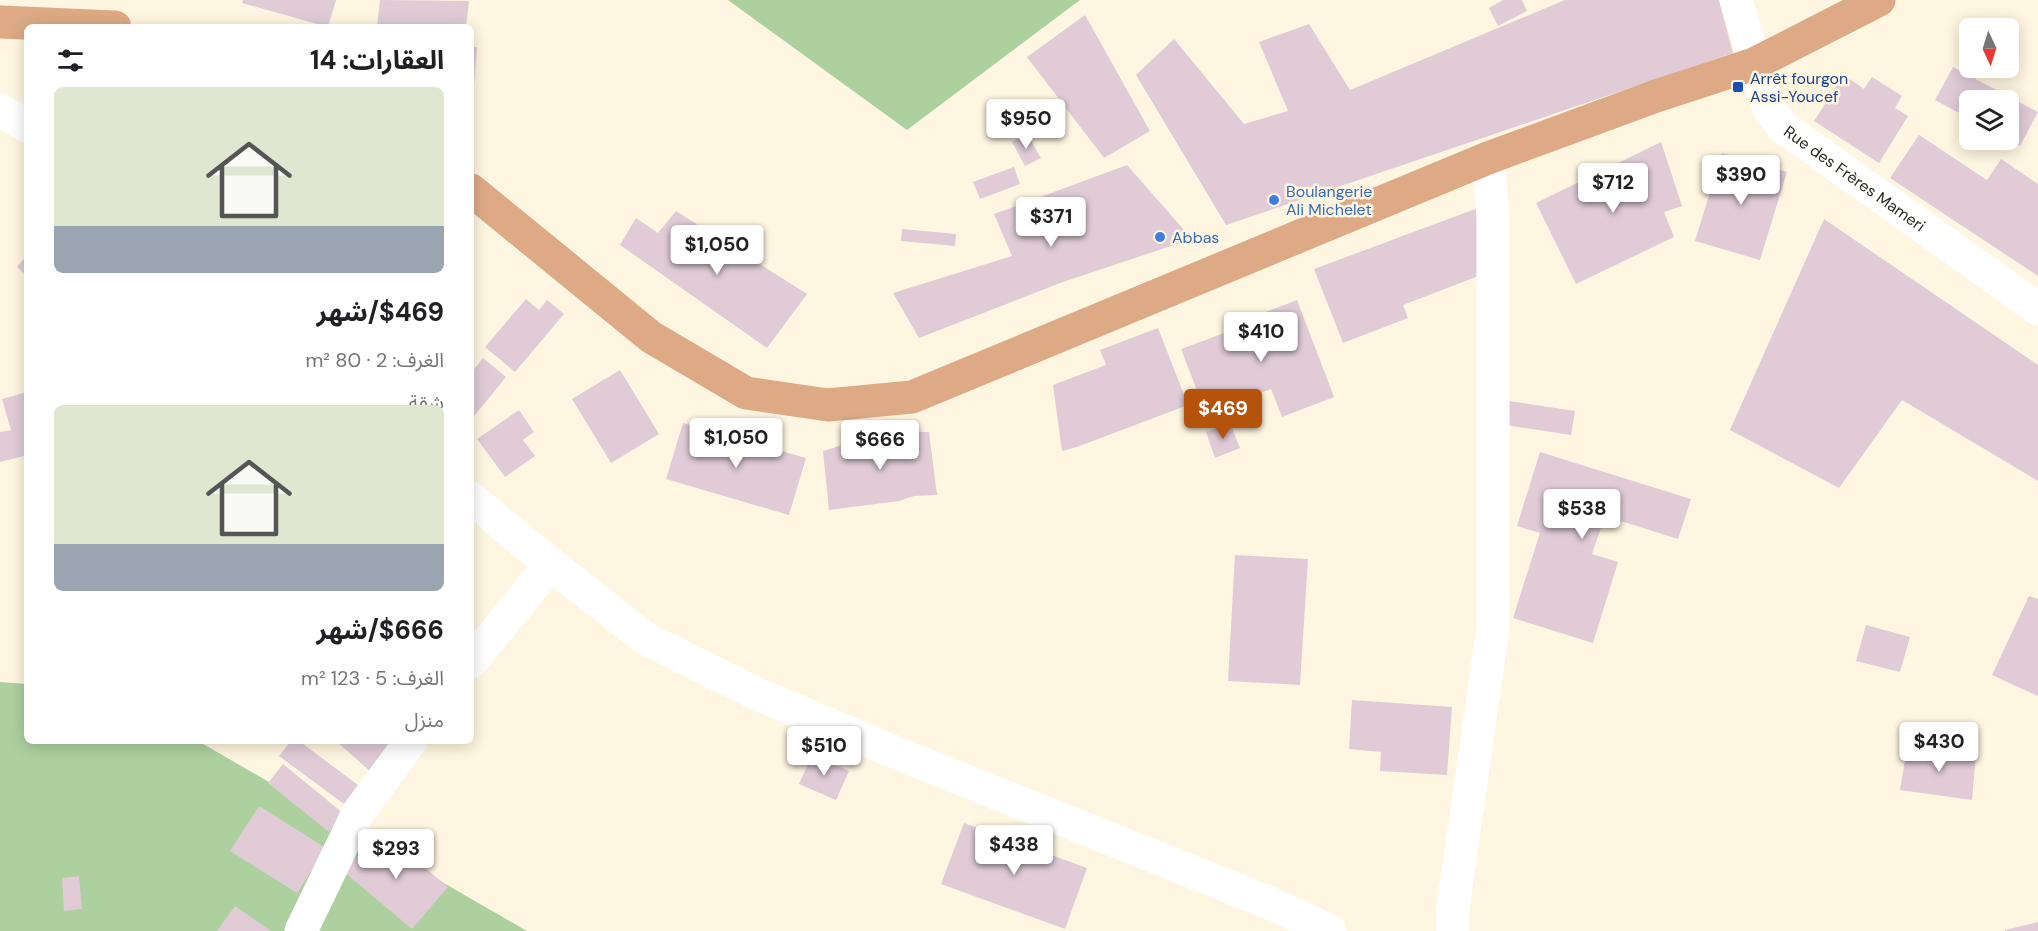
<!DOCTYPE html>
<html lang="ar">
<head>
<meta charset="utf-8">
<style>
  :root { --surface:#fff; --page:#f6f6f6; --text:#202124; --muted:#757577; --accent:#b45309 }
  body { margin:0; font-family:"DM Sans","Noto Sans Arabic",sans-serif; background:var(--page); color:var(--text); direction:rtl; height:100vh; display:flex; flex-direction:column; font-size:22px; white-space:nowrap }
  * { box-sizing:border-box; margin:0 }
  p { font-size:20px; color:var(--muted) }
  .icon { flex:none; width:33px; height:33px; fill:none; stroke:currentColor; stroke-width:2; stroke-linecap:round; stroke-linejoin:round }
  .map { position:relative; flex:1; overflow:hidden; direction:ltr }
  .drawer { position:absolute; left:24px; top:24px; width:450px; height:720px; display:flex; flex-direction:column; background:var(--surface); border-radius:9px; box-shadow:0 3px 15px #0003; direction:rtl }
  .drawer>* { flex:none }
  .needle { width:39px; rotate:176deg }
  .buttons { position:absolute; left:1959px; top:18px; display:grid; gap:12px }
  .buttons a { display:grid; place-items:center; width:60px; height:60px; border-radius:9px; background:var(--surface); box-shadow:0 3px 15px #0003; font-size:30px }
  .price { position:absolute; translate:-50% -51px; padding:0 14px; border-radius:6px; background:#fff; color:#222; font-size:20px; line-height:39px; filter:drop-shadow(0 2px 3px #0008) }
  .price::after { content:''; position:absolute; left:50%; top:36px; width:18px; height:14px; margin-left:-9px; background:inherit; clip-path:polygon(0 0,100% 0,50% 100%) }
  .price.active { background:var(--accent); color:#fff }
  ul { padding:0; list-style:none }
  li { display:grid; align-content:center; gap:12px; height:318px; padding:0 30px }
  li span { display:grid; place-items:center; height:186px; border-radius:9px; color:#555 }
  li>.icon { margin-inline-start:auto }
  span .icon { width:108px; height:108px; fill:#fffc; stroke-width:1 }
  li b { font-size:26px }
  h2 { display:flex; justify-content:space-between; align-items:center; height:72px; padding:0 30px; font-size:26px }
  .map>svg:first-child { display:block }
</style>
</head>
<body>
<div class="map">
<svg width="2038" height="931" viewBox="0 0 2038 931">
  <rect width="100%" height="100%" fill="#fff6e1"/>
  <path fill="#add09f" d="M 728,0 L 1080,0 L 907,130 Z
    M 0,682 L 27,684 L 27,741 L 198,741 L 527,931 L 0,931 Z"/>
  <path fill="#e0cbd7" d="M 243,0 L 336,0 L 328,27 L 242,3 Z
    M 380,0 L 469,1 L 466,27 L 377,27 Z
    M 1503,0 L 1522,0 L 1527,11 L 1498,26 L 1489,8 Z
    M 1565,0 L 1719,0 L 1733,53 L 1226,225 L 1136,75 L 1174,39 L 1244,124 L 1288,111 L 1259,42 L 1309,24 L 1350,90 Z
    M 1085,15 L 1150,131 L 1104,158 L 1027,57 Z
    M 471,47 L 477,47 L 473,97 L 471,96 Z
    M 1953,67 L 2038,112 L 2020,146 L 2008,139 L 2008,100 L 1970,100 L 1970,119 L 1935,100 Z
    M 1844,75 L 1864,89 L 1872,77 L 1902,96 L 1895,108 L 1908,116 L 1879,163 L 1814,121 Z
    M 1027,134 L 1041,158 L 1025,166 L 1012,142 Z
    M 1919,135 L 1987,180 L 2001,159 L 2038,184 L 2038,276 L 1890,178 Z
    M 1661,142 L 1682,206 L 1664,212 L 1674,237 L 1576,284 L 1536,203 Z
    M 1722,153 L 1787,172 L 1760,260 L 1695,241 Z
    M 1127,165 L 1192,239 L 1060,283 L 919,338 L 893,293 L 1012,256 L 994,214 Z
    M 1014,167 L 1020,184 L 980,199 L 973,182 Z
    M 1478,208 L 1481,275 L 1403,305 L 1408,318 L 1343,343 L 1314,269 Z
    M 676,211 L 807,294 L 767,348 L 620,245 L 636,218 L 658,233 Z
    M 1824,219 L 2038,365 L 2038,481 L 1902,400 L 1839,488 L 1730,430 Z
    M 902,229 L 956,234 L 955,246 L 901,241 Z
    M 27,255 L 27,276 L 17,267 Z
    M 526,299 L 539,310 L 547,300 L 564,314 L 515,372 L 485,347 Z
    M 1297,300 L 1334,397 L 1282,417 L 1271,389 L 1206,414 L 1181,349 L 1243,326 L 1242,321 Z
    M 1158,328 L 1188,405 L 1077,447 L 1062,451 L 1053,385 L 1106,365 L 1100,350 Z
    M 483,358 L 506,377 L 471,420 L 471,373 Z
    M 620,370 L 659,434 L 611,463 L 572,399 Z
    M 27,392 L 27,464 L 24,456 L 0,462 L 0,432 L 11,430 L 2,399 Z
    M 1502,400 L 1575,411 L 1571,435 L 1499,424 Z
    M 519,410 L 534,432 L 523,440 L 535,456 L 505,477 L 477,439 Z
    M 683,423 L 806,458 L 789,515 L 666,479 Z
    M 1230,423 L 1240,448 L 1215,458 L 1206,432 Z
    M 916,432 L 929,432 L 937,495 L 914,496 L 899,501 L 829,510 L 823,451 L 858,440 L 894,439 Z
    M 1540,452 L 1691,499 L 1678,539 L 1605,516 L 1592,554 L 1618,562 L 1593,643 L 1513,618 L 1540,533 L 1517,526 Z
    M 1235,555 L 1308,559 L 1300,685 L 1228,681 Z
    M 2029,596 L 2038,599 L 2038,696 L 1992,675 Z
    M 1866,625 L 1910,637 L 1900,672 L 1856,661 Z
    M 1352,700 L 1452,707 L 1447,775 L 1380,771 L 1381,752 L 1349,749 Z
    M 291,741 L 299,741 L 358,785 L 344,804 L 279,756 Z
    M 336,741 L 397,741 L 371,772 Z
    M 1907,748 L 1976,754 L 1972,800 L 1900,790 Z
    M 812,755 L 849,771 L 836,800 L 799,784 Z
    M 283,764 L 344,814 L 329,832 L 268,783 Z
    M 259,806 L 326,848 L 297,893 L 230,851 Z
    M 964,823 L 1087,868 L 1065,929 L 941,884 Z
    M 379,830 L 448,887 L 412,929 L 344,872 Z
    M 79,876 L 82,909 L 64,911 L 62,878 Z
    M 235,906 L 271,931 L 217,931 Z
    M 2038,922 L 2038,931 L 2005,931 L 2005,930 Z"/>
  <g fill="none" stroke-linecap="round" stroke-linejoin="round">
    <g stroke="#fff" stroke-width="33">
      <path id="s1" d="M 1736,0 L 1769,109 L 1783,127 L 2038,309"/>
      <path d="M 471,662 L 551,564"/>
      <path d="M 301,931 L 358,813 L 411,741"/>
      <path d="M 1453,931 L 1453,908 L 1493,628 L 1493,218 L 1488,158"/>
    </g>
    <path stroke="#fff" stroke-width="33" d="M 0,110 L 27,126
      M 471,498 L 528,546 L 646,639 L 757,694 L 904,756 L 1267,902 L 1330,931"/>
    <path stroke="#ddaa85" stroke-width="33" d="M 0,22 L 115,27
      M 471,190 L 651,337 L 746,393 L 828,405 L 912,397 L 1488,158 L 1656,96 L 1754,64 L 1879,0"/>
  </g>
  <rect fill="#1a4fb4" stroke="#fff6e1" stroke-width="2" x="1732" y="81" width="12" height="12" rx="3"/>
  <g fill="#3f7fe0" stroke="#fff6e1" stroke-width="2">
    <circle cx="1274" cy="200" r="6"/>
    <circle cx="1160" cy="237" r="6"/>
  </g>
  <g text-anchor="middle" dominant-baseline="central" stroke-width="5" stroke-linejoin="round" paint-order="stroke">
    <g font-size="16" fill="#164399" stroke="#fff6e1" text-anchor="start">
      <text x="1750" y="78">Arrêt fourgon<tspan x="1750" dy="18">Assi-Youcef</tspan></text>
    </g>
    <g font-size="16" fill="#2a261f" stroke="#fff6e1">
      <text stroke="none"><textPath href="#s1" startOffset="225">Rue des Frères Mameri</textPath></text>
    </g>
    <g font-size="16" fill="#366cbe" stroke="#fff6e1" text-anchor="start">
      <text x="1286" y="191">Boulangerie<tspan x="1286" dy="18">Ali Michelet</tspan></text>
      <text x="1172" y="237">Abbas</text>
    </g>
  </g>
</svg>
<div class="buttons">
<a><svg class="needle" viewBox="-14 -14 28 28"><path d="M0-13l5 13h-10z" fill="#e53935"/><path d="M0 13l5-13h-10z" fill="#757577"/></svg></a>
<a><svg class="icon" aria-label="layers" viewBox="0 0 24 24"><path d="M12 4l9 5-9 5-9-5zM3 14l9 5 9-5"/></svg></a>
</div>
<b class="price" style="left:1026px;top:150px">$950</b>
<b class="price" style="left:1741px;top:206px">$390</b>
<b class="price" style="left:1613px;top:214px">$712</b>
<b class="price" style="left:1051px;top:248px">$371</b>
<b class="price" style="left:717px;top:276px">$1,050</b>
<b class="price" style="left:1261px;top:363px">$410</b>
<b class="price active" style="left:1223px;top:440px">$469</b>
<b class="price" style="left:736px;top:469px">$1,050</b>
<b class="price" style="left:880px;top:471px">$666</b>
<b class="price" style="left:1582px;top:540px">$538</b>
<b class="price" style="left:1939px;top:773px">$430</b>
<b class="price" style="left:824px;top:777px">$510</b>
<b class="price" style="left:1014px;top:876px">$438</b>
<b class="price" style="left:396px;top:880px">$293</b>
<section class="drawer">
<h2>العقارات: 14<svg class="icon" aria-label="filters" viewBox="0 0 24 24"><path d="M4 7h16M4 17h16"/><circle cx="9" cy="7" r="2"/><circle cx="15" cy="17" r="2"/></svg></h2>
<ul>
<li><span style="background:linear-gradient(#dfe7d0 75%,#9aa5b1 0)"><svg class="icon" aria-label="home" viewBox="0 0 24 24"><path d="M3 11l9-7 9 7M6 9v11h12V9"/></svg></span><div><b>$469/شهر</b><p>الغرف: 2 · 80 m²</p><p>شقة</p></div></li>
<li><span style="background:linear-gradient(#dfe7d0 75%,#9aa5b1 0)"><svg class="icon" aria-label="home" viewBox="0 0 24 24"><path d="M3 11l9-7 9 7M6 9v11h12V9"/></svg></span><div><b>$666/شهر</b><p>الغرف: 5 · 123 m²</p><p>منزل</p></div></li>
</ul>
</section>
</div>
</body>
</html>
